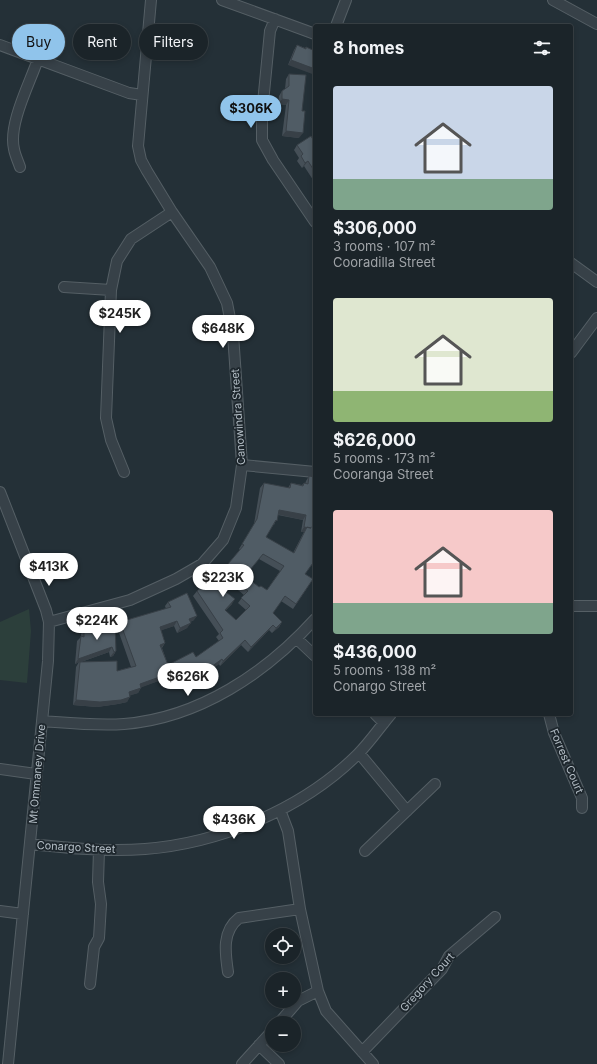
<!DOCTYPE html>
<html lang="en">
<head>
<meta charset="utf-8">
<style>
  :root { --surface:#1b2429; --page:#283035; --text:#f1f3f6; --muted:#a0a4a8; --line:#394146; --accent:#90c4eb }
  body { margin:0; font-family:Inter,sans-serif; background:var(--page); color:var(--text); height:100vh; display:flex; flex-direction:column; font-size:15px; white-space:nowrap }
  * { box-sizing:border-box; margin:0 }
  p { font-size:13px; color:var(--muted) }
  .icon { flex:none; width:22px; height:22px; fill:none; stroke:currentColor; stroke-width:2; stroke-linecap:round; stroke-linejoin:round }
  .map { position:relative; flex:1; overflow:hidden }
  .panel { position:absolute; left:313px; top:24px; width:260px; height:692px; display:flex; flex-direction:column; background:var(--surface); border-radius:4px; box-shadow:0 2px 6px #0003,0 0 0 1px var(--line) }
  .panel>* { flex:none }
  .banner { position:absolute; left:12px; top:24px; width:241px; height:36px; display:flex; gap:8px }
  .controls { position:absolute; left:265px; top:928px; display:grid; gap:8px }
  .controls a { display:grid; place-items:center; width:36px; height:36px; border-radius:50%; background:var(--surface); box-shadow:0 2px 6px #0003,0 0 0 1px var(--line); font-size:20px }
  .price { position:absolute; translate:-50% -34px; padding:0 9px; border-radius:14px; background:#fff; color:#222; font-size:13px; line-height:26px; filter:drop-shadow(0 1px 2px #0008) }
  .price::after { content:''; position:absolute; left:50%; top:24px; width:12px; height:9px; margin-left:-6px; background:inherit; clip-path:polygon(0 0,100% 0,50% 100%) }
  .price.current { background:var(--accent); color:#111 }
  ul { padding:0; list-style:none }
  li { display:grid; align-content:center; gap:8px; height:212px; padding:0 20px }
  li span { display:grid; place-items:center; height:124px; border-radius:4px; color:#555 }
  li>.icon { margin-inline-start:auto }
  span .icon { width:72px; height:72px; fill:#fffc; stroke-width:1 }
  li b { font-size:17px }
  h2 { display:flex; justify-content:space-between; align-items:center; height:48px; padding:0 20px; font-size:17px }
  .tag { padding:0 14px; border-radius:18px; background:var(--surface); box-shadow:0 2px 6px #0003,0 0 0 1px var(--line); font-size:14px; line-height:36px }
  .tag.current { background:var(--accent); color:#111 }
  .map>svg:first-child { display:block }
</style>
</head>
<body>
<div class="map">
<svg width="597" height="1064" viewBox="0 0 597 1064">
  <rect width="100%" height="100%" fill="#243037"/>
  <path fill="#2c3f3b" d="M 29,609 L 31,631 L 27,683 L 0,680 L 0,622 Z"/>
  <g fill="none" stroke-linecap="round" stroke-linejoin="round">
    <defs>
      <path id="minor" d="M 222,0 L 315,34
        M 553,0 L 597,24
        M 275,19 L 270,31 L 262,113 L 262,140 L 273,160 L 315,222
        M 336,26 L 346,0
        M 0,45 L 129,93 L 142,95
        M 20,167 C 18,161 15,155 14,149 C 8,124 30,83 38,59
        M 571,263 L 597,282
        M 64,287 L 111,290
        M 571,353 L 597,318
        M 242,465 L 315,472
        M 124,472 L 111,440 L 106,418 L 111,290 L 117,261 L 131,239 L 172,212
        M 0,492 L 46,610 L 49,622 L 48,661 L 8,1064
        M 571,606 L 597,606
        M 49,622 L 130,600 L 176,579 L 202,564 L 223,540 L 236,508 L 242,465 L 233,334 L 227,303 L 210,267 L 172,212 L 147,171 L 141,160 L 138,146 L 151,0
        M 297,639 L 315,656
        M 375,714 L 384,723
        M 549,714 L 554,733 L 582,798 L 582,808
        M 42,721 C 69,723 96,726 124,724 C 199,718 266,673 315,619
        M 359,753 L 407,811
        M 0,769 L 36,774
        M 280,810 L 288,831 L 300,909 L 318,991 L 326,1011 L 373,1064
        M 30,844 C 68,848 107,852 145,849 C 222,843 304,808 358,754 C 370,742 380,727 391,714
        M 365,851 L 435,784
        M 0,911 L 23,914
        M 228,972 C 225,952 222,931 239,918 L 300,909
        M 90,984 L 94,947 L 99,938 L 101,904 L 98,882 L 99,850
        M 279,1023 L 298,1001 L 318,991
        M 259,1045 L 279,1064
        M 362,1052 L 442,969 L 449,956 L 495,917
        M 242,1064 L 272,1031"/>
    </defs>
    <use href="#minor" stroke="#555f65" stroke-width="12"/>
    <use href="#minor" stroke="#374148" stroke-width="10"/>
  </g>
  <path fill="#454f57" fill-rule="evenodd" d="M 297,45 L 305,48 L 306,47 L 315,51 L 288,65 L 294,50 Z
    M 289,74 L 299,138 L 282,136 L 286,105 L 278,104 L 279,96 L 282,91 L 285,89 L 286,79 Z
    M 315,143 L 315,183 L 304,166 L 302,168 L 297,161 L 299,158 L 294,150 L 297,145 Z
    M 309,476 L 312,528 L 315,529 L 315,564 L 313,563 L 305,574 L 313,579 L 293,609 L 281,601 L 273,613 L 282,622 L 279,627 L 272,633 L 269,630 L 248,652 L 241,645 L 220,666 L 219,664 L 208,672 L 180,685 L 175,675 L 141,687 L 138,693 L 130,695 L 127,702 L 118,704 L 97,707 L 73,705 L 76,667 L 79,662 L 75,664 L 77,641 L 81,637 L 81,634 L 84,629 L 103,631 L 105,627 L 116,651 L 113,656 L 110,657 L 109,652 L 81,662 L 117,671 L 131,667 L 117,627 L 120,622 L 166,609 L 165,606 L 168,602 L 194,620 L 190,622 L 187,628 L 177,633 L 174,626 L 161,630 L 165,643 L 162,648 L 168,665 L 196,657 L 219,641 L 216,637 L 219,634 L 193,596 L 197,591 L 220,583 L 230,572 L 225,568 L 240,550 L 239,549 L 254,524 L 260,488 L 264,483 L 288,488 L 291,483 L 302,485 L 304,483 L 305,484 L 306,481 ZM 278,515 L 303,520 L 301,532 L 304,532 L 293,553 L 266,537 L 273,525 L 274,525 ZM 259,559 L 280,571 L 267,590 L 259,587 L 245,576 ZM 232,585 L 244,595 L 238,603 L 246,610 L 236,620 L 225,611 L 232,604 L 226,592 Z"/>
  <path fill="#384047" d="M 291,60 L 315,69 L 315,75 L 288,65 Z
    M 282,99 L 289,100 L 286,105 L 278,104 Z
    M 286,131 L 303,133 L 299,138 L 282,136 Z
    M 308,161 L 304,166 L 302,168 L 305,163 Z
    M 279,510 L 306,515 L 303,520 L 276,514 Z
    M 304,527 L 307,527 L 304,532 L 301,532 Z
    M 235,599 L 232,604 L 221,615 L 225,610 Z
    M 197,616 L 194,620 L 185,624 L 189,619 Z
    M 177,621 L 174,626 L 157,632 L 160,627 Z
    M 282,622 L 279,627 L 272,633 L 276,628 Z
    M 191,623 L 187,628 L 177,633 L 180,628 Z
    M 273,625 L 269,630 L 248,652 L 251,647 Z
    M 245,640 L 241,645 L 220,666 L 223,661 Z
    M 165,643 L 161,648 L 160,645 Z
    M 112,647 L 109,652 L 75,664 L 78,659 Z
    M 116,651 L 113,656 L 110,657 L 114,652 Z
    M 222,659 L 219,664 L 208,672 L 180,685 L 184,680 Z
    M 179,670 L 175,675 L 137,689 L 140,684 Z
    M 141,688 L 138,693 L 126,697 L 129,692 Z
    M 130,697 L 127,702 L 118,704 L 97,707 L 73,705 L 76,700 Z"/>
  <path fill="#505c65" stroke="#384047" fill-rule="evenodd" d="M 297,45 L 306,49 L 306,47 L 315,51 L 315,69 L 291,60 Z
    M 289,74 L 306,75 L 302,111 L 305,111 L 303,133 L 286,131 L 289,100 L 282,99 L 282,91 L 289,86 Z
    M 311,136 L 315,143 L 315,172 L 308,161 L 305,163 L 301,156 L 303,154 L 297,145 Z
    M 309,476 L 315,477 L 315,513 L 312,528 L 315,529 L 315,560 L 305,574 L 313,579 L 296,604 L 285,596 L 273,613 L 282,622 L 276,628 L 273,625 L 251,647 L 245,640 L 223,661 L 222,659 L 211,667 L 184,680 L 179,670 L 140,684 L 141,688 L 129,692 L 130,697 L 121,700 L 100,702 L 76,700 L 80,662 L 117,661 L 117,671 L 136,666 L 120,622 L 171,607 L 168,602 L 187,593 L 197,616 L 189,619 L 191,623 L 180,628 L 177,621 L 160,627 L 165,643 L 160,645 L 168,665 L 193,652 L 196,657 L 223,638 L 220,633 L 223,630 L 197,591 L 213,576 L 220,583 L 233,568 L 228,564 L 244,545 L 242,544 L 257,519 L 264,483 L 290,488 L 291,483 L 303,486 L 304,483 L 308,484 ZM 279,510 L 306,515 L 304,527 L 311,528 L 307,527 L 294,553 L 266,537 L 276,520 L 277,521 ZM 263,554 L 284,566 L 267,590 L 261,586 L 259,587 L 245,576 ZM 235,581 L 248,591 L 241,598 L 250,606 L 236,620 L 225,610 L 235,599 L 226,592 Z
    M 115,624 L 116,651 L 114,652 L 112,647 L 78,659 L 81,636 L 84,637 L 84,629 L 107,631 L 105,627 Z"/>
  <g text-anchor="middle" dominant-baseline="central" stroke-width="3.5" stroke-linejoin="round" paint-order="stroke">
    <g font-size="11" fill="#b2bcc4" stroke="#1d262c">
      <text transform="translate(238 417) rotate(-94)">Canowindra Street</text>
      <text transform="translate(567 761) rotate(67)">Forrest Court</text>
      <text transform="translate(37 774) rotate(-85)">Mt Ommaney Drive</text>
      <text transform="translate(76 847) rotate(3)">Conargo Street</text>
      <text transform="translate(427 982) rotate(-48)">Gregory Court</text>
    </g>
  </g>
</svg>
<div class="controls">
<a><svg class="icon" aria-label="locate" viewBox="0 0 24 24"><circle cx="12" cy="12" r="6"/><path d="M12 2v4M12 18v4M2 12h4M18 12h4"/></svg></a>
<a>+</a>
<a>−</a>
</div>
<b class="price current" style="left:251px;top:129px">$306K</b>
<b class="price" style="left:120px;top:334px">$245K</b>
<b class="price" style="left:223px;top:349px">$648K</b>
<b class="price" style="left:49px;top:587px">$413K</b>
<b class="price" style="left:223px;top:598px">$223K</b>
<b class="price" style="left:97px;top:641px">$224K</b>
<b class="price" style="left:188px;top:697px">$626K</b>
<b class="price" style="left:234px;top:840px">$436K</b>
<div class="banner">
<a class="tag current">Buy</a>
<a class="tag">Rent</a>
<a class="tag">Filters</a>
</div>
<section class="panel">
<h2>8 homes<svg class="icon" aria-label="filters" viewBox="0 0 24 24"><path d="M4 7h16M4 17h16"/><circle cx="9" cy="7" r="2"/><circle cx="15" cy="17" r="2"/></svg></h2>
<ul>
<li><span style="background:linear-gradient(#c9d6e8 75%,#7fa58c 0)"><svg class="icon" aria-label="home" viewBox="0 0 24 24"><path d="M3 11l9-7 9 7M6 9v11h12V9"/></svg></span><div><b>$306,000</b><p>3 rooms · 107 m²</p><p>Cooradilla Street</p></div></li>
<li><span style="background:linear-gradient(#dfe7d0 75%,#8fb573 0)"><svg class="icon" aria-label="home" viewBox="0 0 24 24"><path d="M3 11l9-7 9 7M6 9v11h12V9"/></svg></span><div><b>$626,000</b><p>5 rooms · 173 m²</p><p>Cooranga Street</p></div></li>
<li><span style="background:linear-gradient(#f6c9c9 75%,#7fa58c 0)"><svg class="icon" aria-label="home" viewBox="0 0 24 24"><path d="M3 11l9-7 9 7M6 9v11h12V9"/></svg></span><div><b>$436,000</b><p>5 rooms · 138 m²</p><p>Conargo Street</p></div></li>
</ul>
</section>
</div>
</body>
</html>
